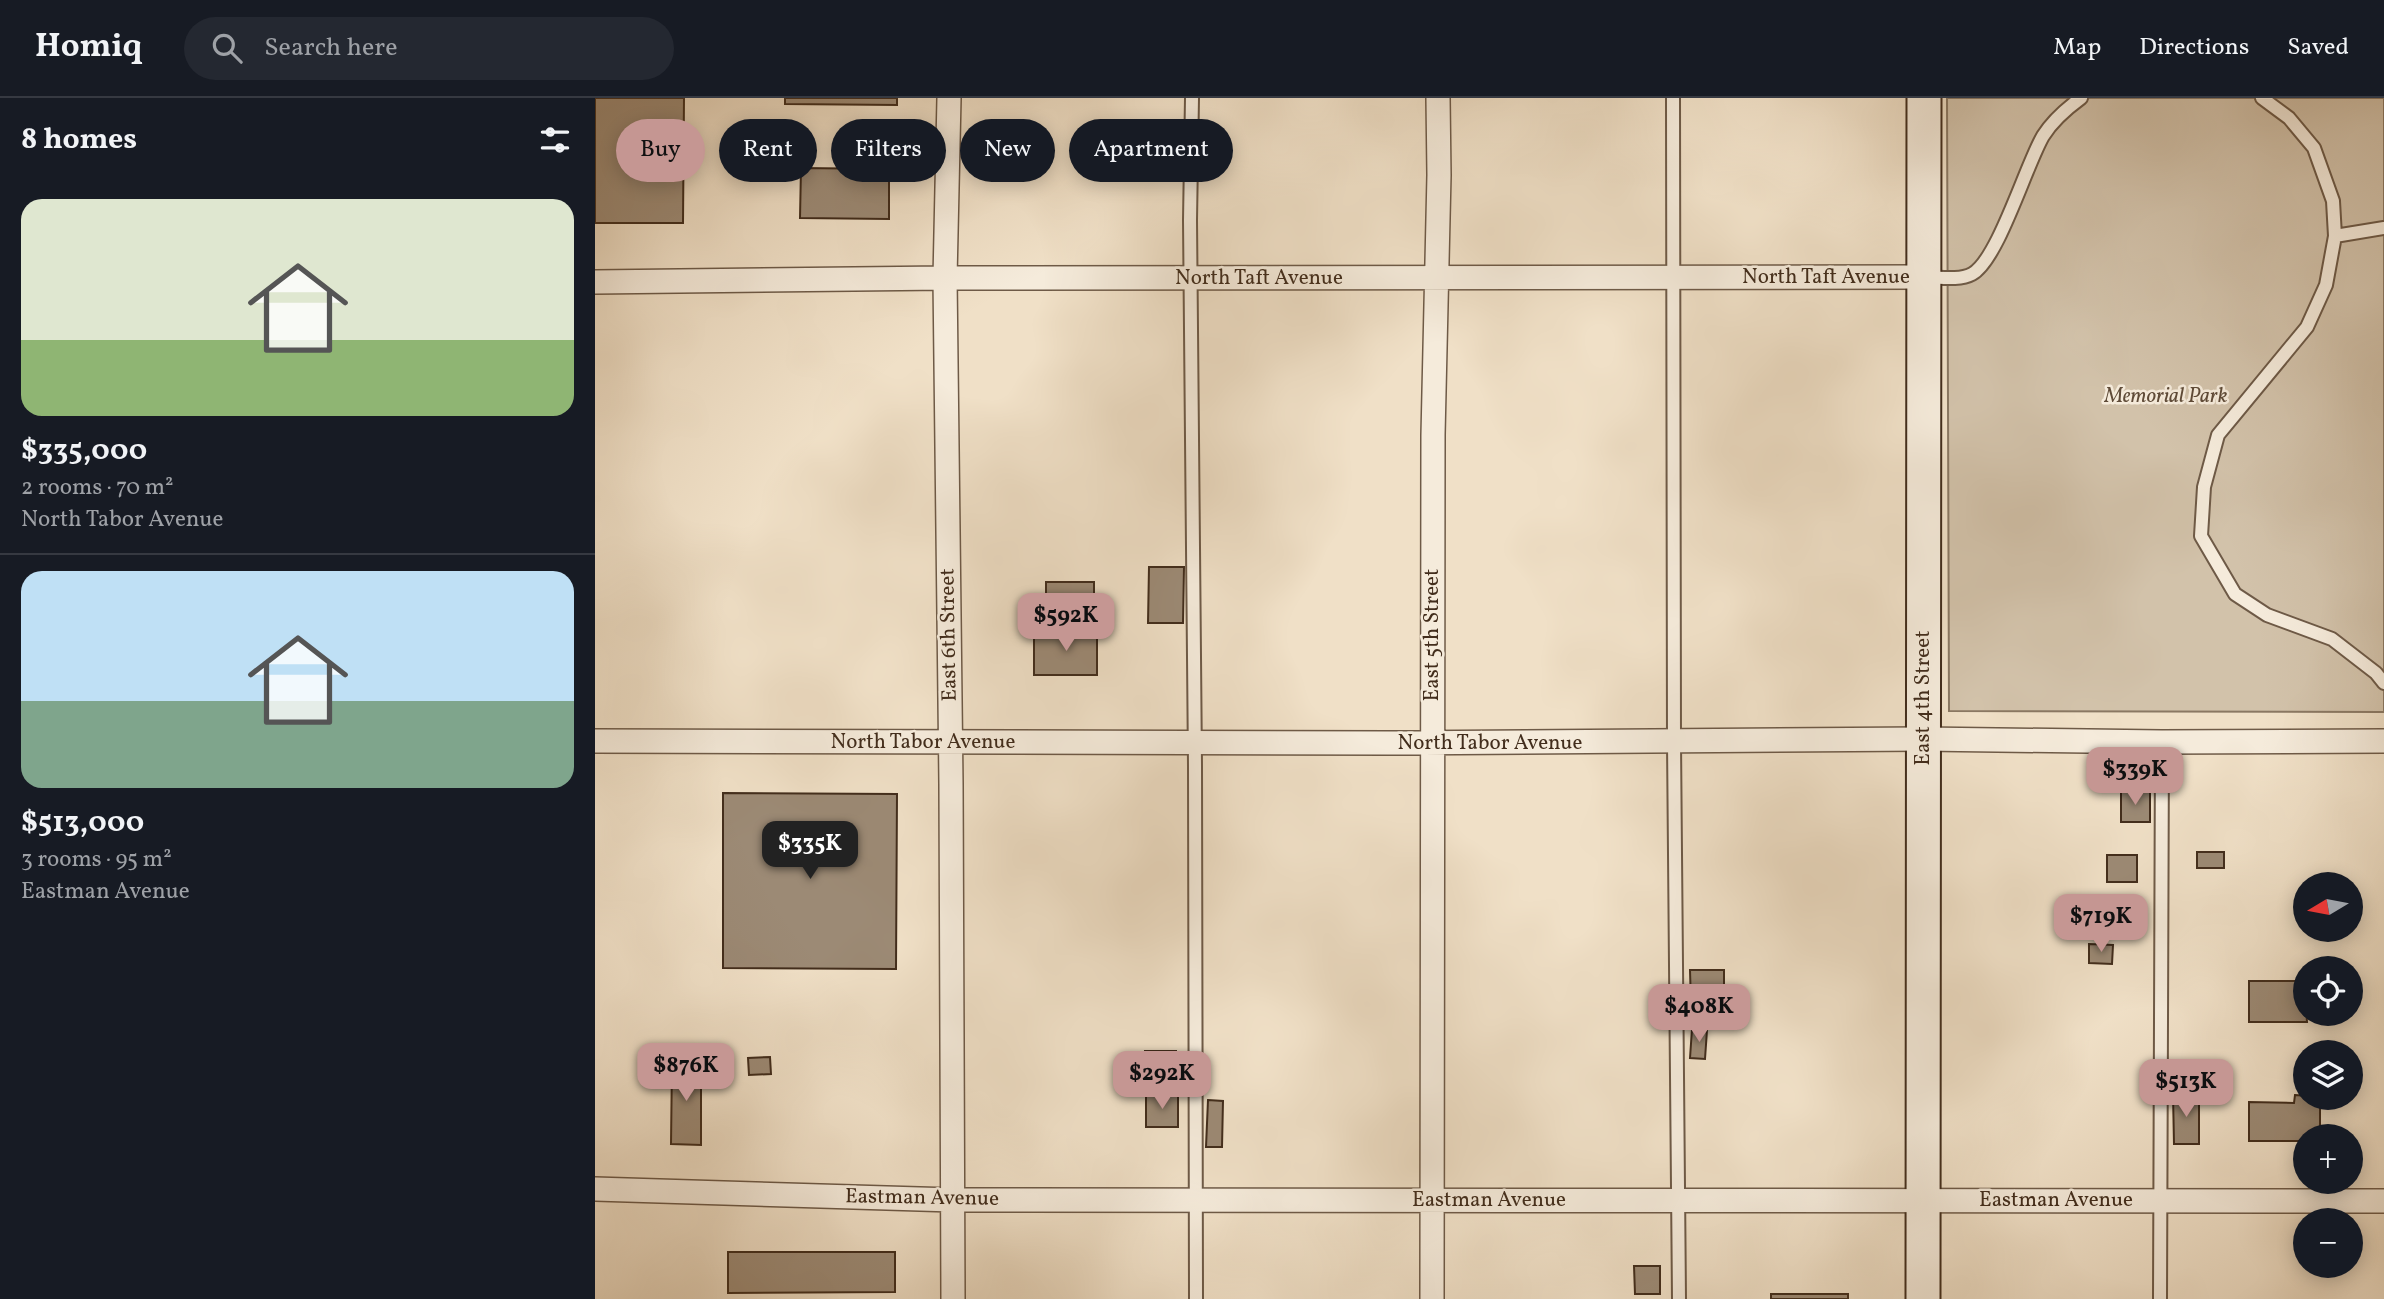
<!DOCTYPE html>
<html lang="en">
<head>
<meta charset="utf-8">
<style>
  :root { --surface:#171b24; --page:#242831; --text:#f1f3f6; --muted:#9ea1a6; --line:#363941; --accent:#c59692 }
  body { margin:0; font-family:Vollkorn,serif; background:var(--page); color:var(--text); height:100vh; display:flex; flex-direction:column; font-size:26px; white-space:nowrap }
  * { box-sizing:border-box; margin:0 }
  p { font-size:23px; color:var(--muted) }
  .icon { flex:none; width:38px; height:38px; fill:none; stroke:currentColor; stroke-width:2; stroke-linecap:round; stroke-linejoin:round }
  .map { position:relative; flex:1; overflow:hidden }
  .drawer { display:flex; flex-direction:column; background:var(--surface); width:595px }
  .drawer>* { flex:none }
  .banner { position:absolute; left:21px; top:21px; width:665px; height:63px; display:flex; gap:14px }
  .needle { width:46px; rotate:260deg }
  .fabs { position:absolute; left:1698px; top:774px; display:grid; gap:14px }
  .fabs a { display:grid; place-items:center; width:70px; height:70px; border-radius:50%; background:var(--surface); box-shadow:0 4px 18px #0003; font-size:35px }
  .price { position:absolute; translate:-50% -60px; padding:0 16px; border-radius:14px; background:var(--accent); color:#111; font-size:23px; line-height:46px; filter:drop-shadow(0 2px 4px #0008) }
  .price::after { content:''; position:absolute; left:50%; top:42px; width:21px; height:16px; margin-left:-10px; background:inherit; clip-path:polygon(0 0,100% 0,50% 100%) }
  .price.active { background:#222; color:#fff }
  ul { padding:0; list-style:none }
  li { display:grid; align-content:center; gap:14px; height:371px; padding:0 21px }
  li+li { border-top:2px solid var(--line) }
  li span { display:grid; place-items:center; height:217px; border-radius:21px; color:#555 }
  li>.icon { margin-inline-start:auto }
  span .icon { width:126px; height:126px; fill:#fffc; stroke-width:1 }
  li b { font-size:30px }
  h2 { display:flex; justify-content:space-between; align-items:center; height:84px; padding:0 21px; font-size:30px }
  .pill { padding:0 24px; border-radius:32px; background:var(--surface); box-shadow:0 4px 18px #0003; font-size:24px; line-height:63px }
  .pill.active { background:var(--accent); color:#111 }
  header { display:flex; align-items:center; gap:42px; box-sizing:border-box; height:98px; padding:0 35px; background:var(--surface); border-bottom:2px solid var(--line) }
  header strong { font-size:33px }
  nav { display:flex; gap:38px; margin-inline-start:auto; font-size:24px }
  .search { width:490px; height:63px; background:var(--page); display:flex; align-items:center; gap:18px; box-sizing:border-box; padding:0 24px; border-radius:38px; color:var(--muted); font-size:26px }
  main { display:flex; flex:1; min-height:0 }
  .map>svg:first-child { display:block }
</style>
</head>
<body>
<header>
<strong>Homiq</strong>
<div class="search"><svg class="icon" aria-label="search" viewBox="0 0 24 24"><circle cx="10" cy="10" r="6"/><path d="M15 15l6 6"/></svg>Search here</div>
<nav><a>Map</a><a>Directions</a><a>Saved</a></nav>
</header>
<main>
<section class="drawer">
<h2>8 homes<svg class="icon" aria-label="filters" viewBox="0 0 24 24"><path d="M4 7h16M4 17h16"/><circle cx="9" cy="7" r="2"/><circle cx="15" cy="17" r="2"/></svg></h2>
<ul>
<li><span style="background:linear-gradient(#dfe7d0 65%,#8fb573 0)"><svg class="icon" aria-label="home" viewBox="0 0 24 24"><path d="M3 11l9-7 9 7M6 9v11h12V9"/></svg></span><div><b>$335,000</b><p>2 rooms · 70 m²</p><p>North Tabor Avenue</p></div></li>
<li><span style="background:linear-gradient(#bfe0f5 60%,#7fa58c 0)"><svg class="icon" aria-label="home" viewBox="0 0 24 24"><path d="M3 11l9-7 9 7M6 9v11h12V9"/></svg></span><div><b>$513,000</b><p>3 rooms · 95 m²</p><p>Eastman Avenue</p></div></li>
</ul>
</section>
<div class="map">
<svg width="1789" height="1201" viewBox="0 0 1789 1201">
  <rect width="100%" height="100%" fill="#f0e0c7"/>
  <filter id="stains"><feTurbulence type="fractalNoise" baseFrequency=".00286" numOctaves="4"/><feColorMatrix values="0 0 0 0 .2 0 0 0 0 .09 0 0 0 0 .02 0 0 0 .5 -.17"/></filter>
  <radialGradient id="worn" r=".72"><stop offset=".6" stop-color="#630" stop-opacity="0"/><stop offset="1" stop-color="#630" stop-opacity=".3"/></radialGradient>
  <path fill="#d2c2aa" stroke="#8a7863" stroke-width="2" d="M 1352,0 L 1789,0 L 1789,614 L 1354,613 Z"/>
  <path fill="#9c8a75" stroke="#422d1c" stroke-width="2" d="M 0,0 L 89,0 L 88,125 L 0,125 Z
    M 190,0 L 302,0 L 302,7 L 190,6 Z
    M 206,70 L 294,71 L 294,121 L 205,120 Z
    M 554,469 L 589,469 L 588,525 L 553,525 Z
    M 451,484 L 499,484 L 499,520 L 440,520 L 440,497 L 451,498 Z
    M 502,533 L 502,577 L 439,577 L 439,534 Z
    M 1526,693 L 1555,693 L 1555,724 L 1526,724 Z
    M 128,695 L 302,696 L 301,871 L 128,870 Z
    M 1602,754 L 1629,754 L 1629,770 L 1602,770 Z
    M 1512,757 L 1542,757 L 1542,784 L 1512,784 Z
    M 1494,846 L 1518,847 L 1517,866 L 1494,865 Z
    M 1095,872 L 1129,872 L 1129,907 L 1096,907 Z
    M 1654,883 L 1701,883 L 1702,896 L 1710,895 L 1712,924 L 1654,924 Z
    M 1097,931 L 1112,932 L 1110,961 L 1095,960 Z
    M 550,953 L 581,953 L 581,980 L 551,980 Z
    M 175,959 L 176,976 L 154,977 L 153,960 Z
    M 77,964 L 106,964 L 106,1047 L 76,1046 Z
    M 1604,995 L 1604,1046 L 1579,1046 L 1578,996 Z
    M 551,997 L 583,997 L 583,1029 L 551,1029 Z
    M 1700,997 L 1725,999 L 1725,1038 L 1710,1038 L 1710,1043 L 1654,1043 L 1654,1004 L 1699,1005 Z
    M 613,1002 L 628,1003 L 627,1049 L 611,1049 Z
    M 133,1154 L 300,1154 L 300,1194 L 133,1195 Z
    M 1039,1168 L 1065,1168 L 1065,1196 L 1040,1196 Z
    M 1176,1196 L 1253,1196 L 1253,1201 L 1176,1201 Z"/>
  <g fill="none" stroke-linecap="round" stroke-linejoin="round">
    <defs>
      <path id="service" d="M 597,0 L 595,122 L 600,668 L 601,1201
        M 1078,0 L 1079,644 L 1084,1201
        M 1667,0 L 1694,20 L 1719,50 L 1738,103 L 1740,138 L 1731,187 L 1712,229 L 1623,337 L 1609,389 L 1606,438 L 1640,496 L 1672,517 L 1737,541 L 1781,575 L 1789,585
        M 1740,138 L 1789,130
        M 1329,179 C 1343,179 1364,183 1377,176 C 1403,162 1431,67 1448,38 C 1458,22 1471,11 1486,0
        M 1565,1201 L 1567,644"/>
      <path id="minor" d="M 354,0 L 350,180 L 356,686 L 358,1201
        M 0,184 L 350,180 L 1329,179
        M 0,643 L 794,645 L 1328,641 L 1567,644 L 1789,643
        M 0,1091 L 358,1102 L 1789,1103
        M 837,1201 L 838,337 L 844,77 L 843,0"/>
      <path id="secondary" d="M 1328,1201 L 1329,0"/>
    </defs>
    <use href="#service" stroke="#6e5a47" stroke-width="16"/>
    <use href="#minor" stroke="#6e5a47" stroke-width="26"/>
    <use href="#secondary" stroke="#422d1c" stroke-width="37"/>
    <use href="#service" stroke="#f5ebdb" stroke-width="12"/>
    <use href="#minor" stroke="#f5ebdb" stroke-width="23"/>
    <use href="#secondary" stroke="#f5ebdb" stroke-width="33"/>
  </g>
  <g text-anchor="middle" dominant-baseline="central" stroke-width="5" stroke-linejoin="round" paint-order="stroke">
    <g font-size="21" fill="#422d1c" stroke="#f5ebdb">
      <text x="1231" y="179">North Taft Avenue</text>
      <text x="664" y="180">North Taft Avenue</text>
      <text transform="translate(354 537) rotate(-91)">East 6th Street</text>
      <text transform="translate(837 537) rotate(-90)">East 5th Street</text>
      <text transform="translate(1328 600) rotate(-90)">East 4th Street</text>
      <text x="328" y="644">North Tabor Avenue</text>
      <text x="895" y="645">North Tabor Avenue</text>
      <text transform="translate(327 1100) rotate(1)">Eastman Avenue</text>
      <text x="894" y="1102">Eastman Avenue</text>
      <text x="1461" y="1102">Eastman Avenue</text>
    </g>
    <g font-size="21" font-style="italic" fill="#5f4b38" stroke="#f5ebdb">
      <text x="1571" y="298">Memorial Park</text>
    </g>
  </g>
  <rect width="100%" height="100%" filter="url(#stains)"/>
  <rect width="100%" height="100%" fill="url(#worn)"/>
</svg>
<div class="fabs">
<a><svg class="needle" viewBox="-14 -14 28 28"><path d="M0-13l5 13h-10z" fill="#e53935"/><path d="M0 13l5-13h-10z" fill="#9ea1a6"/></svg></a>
<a><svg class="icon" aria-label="locate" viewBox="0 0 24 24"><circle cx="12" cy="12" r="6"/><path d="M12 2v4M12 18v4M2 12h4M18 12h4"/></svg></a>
<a><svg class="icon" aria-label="layers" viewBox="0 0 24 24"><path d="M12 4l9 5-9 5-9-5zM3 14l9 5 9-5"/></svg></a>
<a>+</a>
<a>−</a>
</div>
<b class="price" style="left:471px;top:555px">$592K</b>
<b class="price" style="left:1540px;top:709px">$339K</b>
<b class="price active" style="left:215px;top:783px">$335K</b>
<b class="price" style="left:1506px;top:856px">$719K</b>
<b class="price" style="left:1104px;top:946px">$408K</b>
<b class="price" style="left:91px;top:1005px">$876K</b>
<b class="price" style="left:567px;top:1013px">$292K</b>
<b class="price" style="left:1591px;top:1021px">$513K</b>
<div class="banner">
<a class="pill active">Buy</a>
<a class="pill">Rent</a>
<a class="pill">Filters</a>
<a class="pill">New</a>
<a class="pill">Apartment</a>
</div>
</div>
</main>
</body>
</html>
